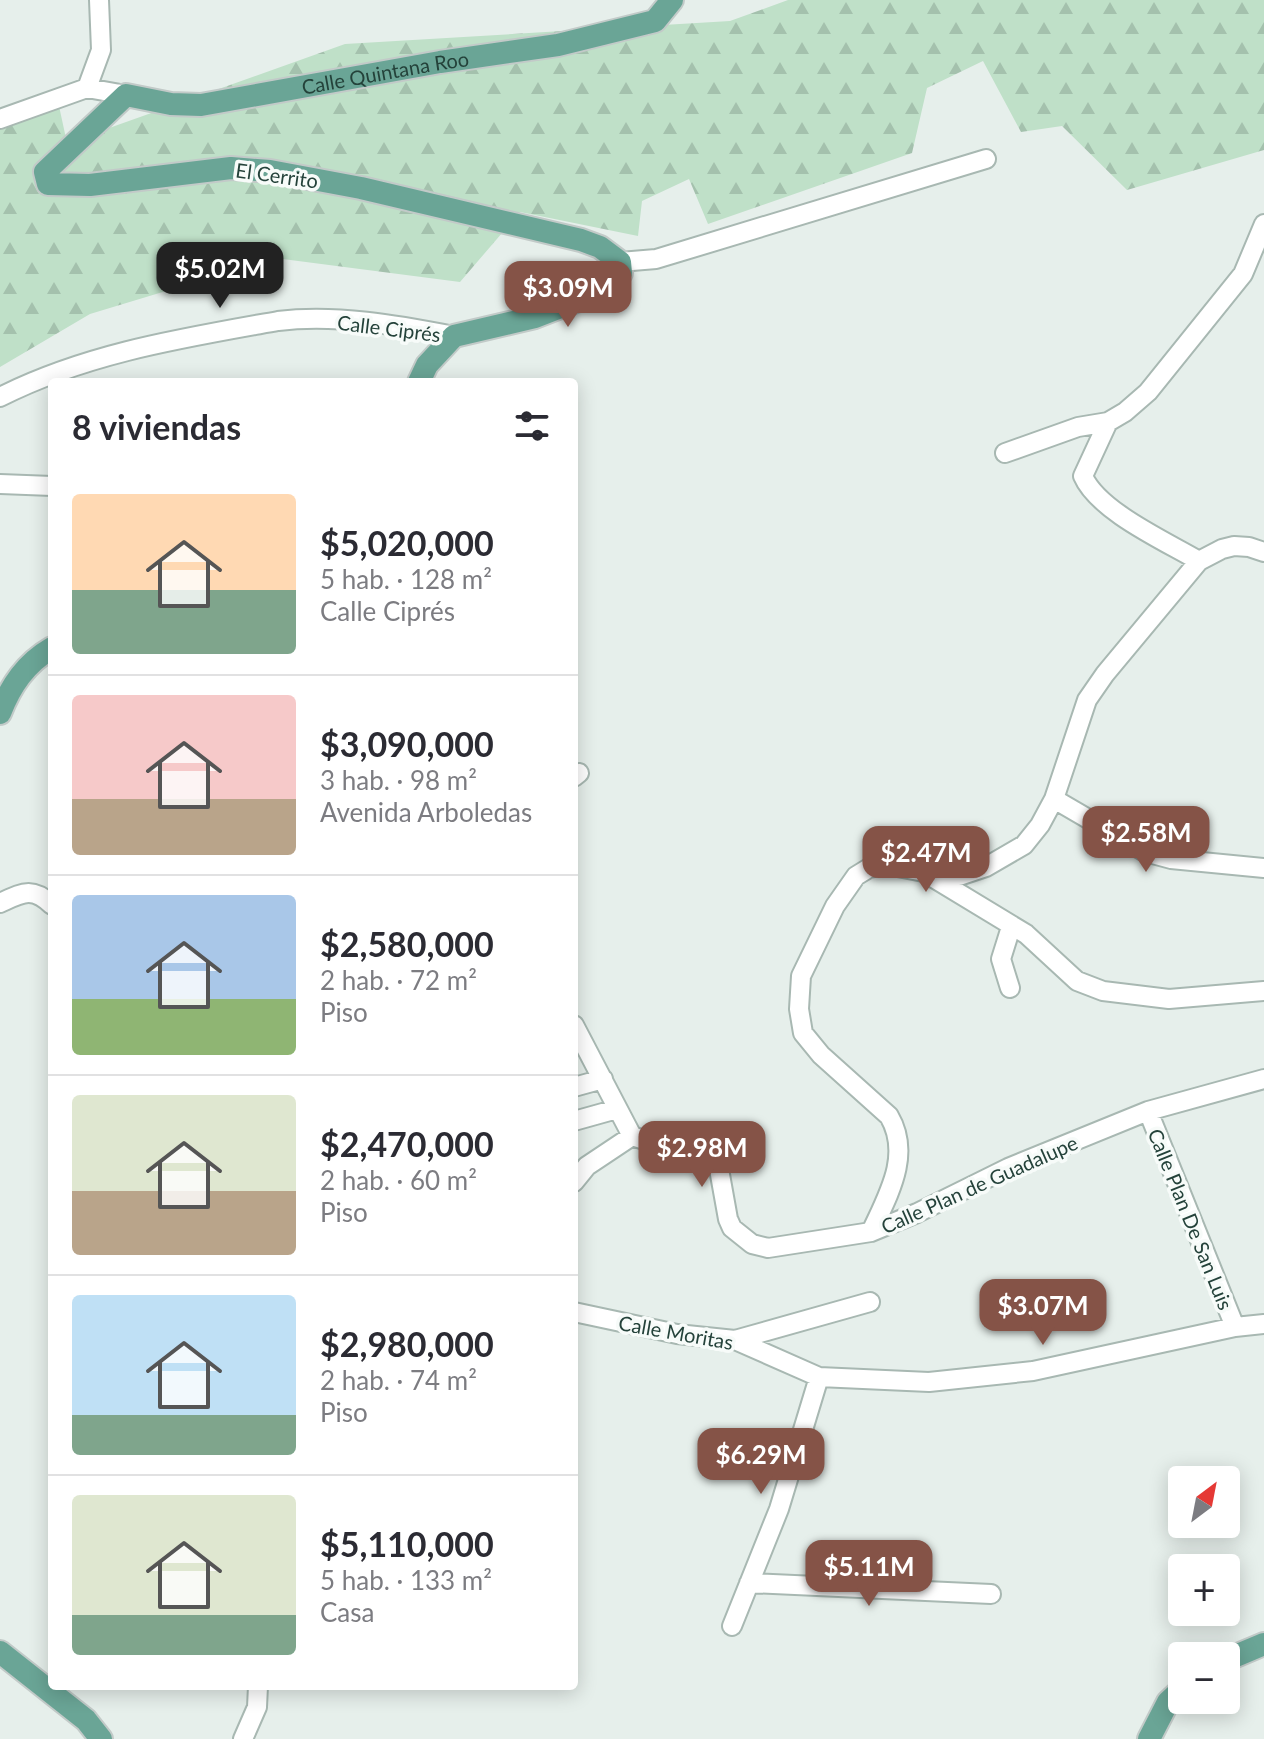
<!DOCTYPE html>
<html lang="es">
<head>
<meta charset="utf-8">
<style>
  :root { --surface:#fff; --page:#f2f2f3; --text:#2b2b33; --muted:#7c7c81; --line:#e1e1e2; --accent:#855347 }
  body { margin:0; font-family:Lato,sans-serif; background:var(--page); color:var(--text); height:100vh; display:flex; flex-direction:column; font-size:30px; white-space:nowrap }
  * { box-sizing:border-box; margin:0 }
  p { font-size:26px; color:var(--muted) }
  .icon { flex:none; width:44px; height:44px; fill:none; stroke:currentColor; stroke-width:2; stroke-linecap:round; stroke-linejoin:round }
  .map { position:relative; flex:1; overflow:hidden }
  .side { position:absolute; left:48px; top:378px; width:530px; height:1312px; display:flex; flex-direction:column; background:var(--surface); border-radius:8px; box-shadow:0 4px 20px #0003 }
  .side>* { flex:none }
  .needle { width:52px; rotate:32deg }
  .controls { position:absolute; left:1168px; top:1466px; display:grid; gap:16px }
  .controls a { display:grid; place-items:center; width:72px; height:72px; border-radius:8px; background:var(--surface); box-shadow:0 4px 20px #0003; font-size:40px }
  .price { position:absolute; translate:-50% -68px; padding:0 18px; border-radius:16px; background:var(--accent); color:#fff; font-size:26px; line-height:52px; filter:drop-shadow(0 2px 4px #0008) }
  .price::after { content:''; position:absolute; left:50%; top:48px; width:24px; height:18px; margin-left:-12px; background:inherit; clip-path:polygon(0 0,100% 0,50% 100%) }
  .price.on { background:#222; color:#fff }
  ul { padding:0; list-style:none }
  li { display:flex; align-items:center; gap:24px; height:200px; padding:0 24px }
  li+li { border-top:2px solid var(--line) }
  li span { display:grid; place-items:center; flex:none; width:224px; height:160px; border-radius:8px; color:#555 }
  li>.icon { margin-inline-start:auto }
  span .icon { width:96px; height:96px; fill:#fffc; stroke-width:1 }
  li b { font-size:34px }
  h2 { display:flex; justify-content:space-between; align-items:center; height:96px; padding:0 24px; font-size:34px }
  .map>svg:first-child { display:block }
</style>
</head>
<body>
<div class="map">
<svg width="1264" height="1739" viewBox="0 0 1264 1739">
  <defs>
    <pattern id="forest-firs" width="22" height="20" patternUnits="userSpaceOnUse" patternTransform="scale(2)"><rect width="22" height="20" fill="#bfe0c8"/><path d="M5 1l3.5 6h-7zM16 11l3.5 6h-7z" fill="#a4c1ad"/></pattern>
  </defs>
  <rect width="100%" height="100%" fill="#e6efeb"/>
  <path fill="url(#forest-firs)" d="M 788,0 L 1264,0 L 1264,150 L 1127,190 L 1062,126 L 1021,132 L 983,61 L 927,88 L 912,153 L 708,224 L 689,179 L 642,201 L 638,236 L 520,212 L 460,282 L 275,258 L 90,314 L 0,367 L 0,126 L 59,106 L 67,143 L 345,44 L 730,21 Z"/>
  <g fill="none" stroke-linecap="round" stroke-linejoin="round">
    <defs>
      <path id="minor" d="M 87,88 L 101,50 L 99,0
        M 0,119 L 87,88 L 126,95
        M 620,262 L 656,259 L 986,159
        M 0,397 C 87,353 183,338 278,321 C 336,314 397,325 454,336
        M 1108,422 L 1083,476 C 1098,511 1165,541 1199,561
        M 1005,453 L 1078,427 L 1108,422 L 1125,412 L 1148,392 L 1243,274 L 1264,224
        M 0,484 L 52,486
        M 574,777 L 579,773
        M 1054,799 L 1145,852 L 1171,859 L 1264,868
        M 932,877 L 1026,934 L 1077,981 L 1103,991 L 1169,999 L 1264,991
        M 0,903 C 22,893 32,886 52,905
        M 1010,988 L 1001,959 L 1011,927
        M 574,1025 L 632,1136 L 712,1162 L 719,1169 L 728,1219 L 732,1228 L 752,1244 L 768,1248 L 871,1232 L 917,1213 L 1008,1168 L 1148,1111 L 1264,1079
        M 574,1087 L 603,1079
        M 1148,1111 L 1235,1327
        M 574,1121 L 617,1109
        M 574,1182 L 587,1166 L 632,1136
        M 871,1232 C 888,1195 912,1155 889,1116 L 821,1055 L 803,1033 L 799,1009 L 801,976 L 835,906 L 856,876 L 869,868 L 887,865 L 950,877 L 962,875 L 986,867 L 1024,845 L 1040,825 L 1054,799 L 1087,700 L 1105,674 L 1199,561 L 1222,549 L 1234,546 L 1249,547 L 1264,552
        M 574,1312 L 677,1334 L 735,1340 L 819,1377 L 929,1382 L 1033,1371 L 1235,1327 L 1264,1324
        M 735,1340 L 870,1302
        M 749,1583 L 991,1594
        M 732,1626 L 779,1509 L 819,1377
        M 243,1739 L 257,1707 L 258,1686"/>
      <g id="major">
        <path id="s1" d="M 419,382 L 427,365 L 454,336 L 535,317 L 612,287 L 621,273 L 620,262 L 600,247 L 581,240 L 361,188 L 270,171 L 231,168 L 90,185 L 48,184 L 45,172 L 126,95 L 171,104 L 201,105 L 440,62 L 558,45 L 655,21 L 672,0"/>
        <path d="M 0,713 C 11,685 26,663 52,648"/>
        <path d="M 0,1652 L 86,1720 L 101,1739"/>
        <path d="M 1226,1660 L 1264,1644"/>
        <path d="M 1149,1739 L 1168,1702 L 1182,1689"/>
      </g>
    </defs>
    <use href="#minor" stroke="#a8b8b2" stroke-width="22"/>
    <use href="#major" stroke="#c2cac8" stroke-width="26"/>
    <use href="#minor" stroke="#fff" stroke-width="18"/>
    <use href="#major" stroke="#6aa596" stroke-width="22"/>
  </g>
  <g text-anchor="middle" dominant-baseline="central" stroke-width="7" stroke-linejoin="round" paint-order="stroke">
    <g font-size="20" fill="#24423a" stroke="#f7fbf9">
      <text stroke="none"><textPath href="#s1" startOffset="1226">Calle Quintana Roo</textPath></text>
      <text transform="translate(277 175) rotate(8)">El Cerrito</text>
      <text transform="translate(389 328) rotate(7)">Calle Ciprés</text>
      <text transform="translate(979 1184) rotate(-24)">Calle Plan de Guadalupe</text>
      <text transform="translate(1191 1219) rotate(68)">Calle Plan De San Luis</text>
      <text transform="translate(676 1332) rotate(10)">Calle Moritas</text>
    </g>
  </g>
</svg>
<div class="controls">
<a><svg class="needle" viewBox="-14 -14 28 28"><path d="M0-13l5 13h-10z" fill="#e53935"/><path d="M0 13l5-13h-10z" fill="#7c7c81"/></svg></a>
<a>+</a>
<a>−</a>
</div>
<b class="price on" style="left:220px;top:310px">$5.02M</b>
<b class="price" style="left:568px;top:329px">$3.09M</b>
<b class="price" style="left:1146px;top:874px">$2.58M</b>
<b class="price" style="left:926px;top:894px">$2.47M</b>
<b class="price" style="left:702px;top:1189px">$2.98M</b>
<b class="price" style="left:1043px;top:1347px">$3.07M</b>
<b class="price" style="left:761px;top:1496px">$6.29M</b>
<b class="price" style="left:869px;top:1608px">$5.11M</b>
<section class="side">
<h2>8 viviendas<svg class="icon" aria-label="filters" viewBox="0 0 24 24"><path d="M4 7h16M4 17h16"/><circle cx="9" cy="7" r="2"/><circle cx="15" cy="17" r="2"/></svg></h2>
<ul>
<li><span style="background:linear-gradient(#ffd9b3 60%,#7fa58c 0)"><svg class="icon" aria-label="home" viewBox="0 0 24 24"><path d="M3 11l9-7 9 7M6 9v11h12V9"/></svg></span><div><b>$5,020,000</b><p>5 hab. · 128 m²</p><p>Calle Ciprés</p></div></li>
<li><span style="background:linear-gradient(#f6c9c9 65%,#b9a48a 0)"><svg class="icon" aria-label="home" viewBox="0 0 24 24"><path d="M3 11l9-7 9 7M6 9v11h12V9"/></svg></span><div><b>$3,090,000</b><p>3 hab. · 98 m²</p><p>Avenida Arboledas</p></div></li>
<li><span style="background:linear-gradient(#a9c7e8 65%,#8fb573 0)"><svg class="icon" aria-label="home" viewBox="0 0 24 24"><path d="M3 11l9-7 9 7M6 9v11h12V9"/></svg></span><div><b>$2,580,000</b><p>2 hab. · 72 m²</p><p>Piso</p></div></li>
<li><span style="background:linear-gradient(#dfe7d0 60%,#b9a48a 0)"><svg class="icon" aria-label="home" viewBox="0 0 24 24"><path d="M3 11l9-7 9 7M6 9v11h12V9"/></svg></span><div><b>$2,470,000</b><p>2 hab. · 60 m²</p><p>Piso</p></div></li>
<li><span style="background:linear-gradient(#bfe0f5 75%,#7fa58c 0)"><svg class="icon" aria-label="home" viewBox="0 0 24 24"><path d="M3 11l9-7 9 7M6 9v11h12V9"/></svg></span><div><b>$2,980,000</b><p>2 hab. · 74 m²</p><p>Piso</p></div></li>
<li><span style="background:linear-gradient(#dfe7d0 75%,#7fa58c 0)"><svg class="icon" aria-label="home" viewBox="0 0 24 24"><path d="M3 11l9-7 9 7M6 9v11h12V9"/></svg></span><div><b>$5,110,000</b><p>5 hab. · 133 m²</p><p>Casa</p></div></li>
</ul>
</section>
</div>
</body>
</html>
